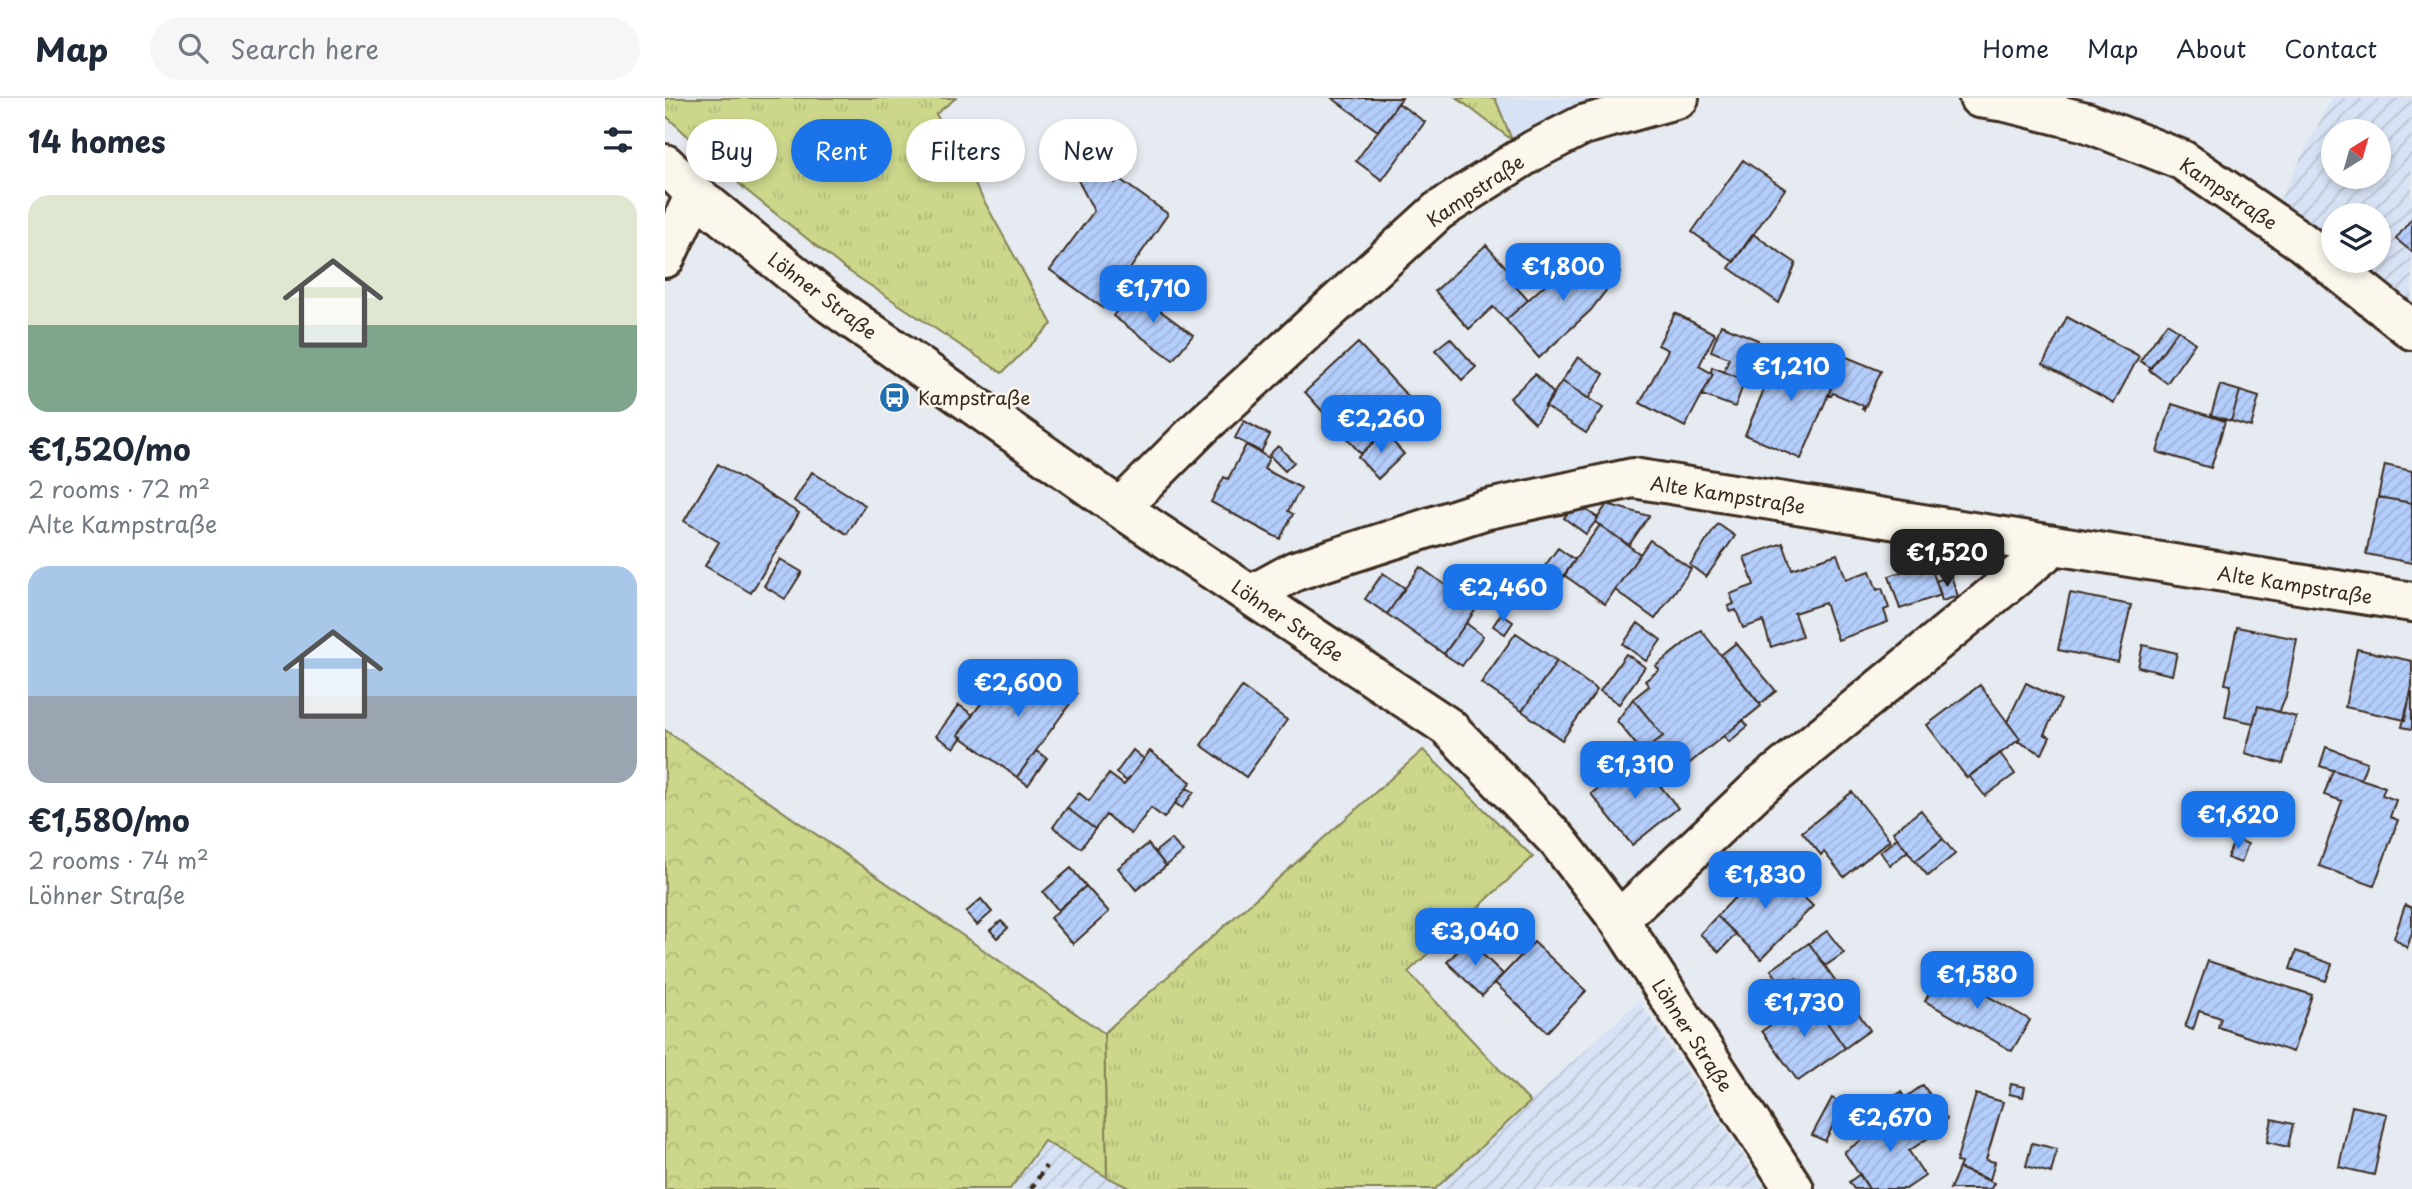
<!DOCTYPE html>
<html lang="en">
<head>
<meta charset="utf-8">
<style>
  :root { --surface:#fff; --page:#f6f6f7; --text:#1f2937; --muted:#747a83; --line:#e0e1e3; --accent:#1a73e8 }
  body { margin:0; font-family:"Playpen Sans",sans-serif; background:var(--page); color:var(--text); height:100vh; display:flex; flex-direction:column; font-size:26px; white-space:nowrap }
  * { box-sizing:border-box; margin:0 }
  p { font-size:23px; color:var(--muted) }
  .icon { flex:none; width:38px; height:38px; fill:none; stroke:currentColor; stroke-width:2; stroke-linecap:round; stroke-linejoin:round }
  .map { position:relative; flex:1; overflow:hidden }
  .details { display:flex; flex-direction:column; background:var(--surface); width:665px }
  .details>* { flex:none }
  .hud { position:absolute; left:21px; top:21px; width:665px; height:63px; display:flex; gap:14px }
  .needle { width:46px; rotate:37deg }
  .tools { position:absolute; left:1656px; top:21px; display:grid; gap:14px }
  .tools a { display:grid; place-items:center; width:70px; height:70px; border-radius:50%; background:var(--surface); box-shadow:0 4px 10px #0003; font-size:35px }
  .price { position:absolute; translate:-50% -60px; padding:0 16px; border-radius:14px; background:var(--accent); color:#fff; font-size:23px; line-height:46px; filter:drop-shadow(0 2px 4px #0008) }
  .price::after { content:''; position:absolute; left:50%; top:42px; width:21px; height:16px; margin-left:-10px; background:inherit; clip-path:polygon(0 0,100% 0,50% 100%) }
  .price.current { background:#222; color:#fff }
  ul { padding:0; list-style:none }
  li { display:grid; align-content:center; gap:14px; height:371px; padding:0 28px }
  li span { display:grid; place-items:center; height:217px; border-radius:21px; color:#555 }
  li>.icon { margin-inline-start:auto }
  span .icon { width:126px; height:126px; fill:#fffc; stroke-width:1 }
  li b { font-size:30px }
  h2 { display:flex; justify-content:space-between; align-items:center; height:84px; padding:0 28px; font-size:30px }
  .tag { padding:0 24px; border-radius:32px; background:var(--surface); box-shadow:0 4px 10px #0003; font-size:24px; line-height:63px }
  .tag.current { background:var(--accent); color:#fff }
  header { display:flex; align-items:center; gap:42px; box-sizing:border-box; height:98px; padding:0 35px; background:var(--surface); border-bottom:2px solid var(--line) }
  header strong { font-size:33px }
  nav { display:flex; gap:38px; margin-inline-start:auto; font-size:24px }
  .search { width:490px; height:63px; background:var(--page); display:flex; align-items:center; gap:18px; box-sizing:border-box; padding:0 24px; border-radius:38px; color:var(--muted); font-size:26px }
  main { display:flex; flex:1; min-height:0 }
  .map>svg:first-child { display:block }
</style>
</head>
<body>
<header>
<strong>Map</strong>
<div class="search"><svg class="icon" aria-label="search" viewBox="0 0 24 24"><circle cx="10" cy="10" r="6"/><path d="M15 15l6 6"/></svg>Search here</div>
<nav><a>Home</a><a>Map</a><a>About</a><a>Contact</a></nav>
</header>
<main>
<section class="details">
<h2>14 homes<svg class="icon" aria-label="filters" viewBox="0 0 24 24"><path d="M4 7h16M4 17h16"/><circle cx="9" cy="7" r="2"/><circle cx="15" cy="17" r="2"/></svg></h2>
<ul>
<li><span style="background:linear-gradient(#dfe7d0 60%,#7fa58c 0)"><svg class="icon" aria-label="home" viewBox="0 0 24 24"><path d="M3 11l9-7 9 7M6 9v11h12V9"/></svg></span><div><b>€1,520/mo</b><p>2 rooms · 72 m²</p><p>Alte Kampstraße</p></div></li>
<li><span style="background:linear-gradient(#a9c7e8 60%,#9aa5b1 0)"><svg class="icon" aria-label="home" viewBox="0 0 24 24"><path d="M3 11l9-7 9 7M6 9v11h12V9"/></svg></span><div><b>€1,580/mo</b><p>2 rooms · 74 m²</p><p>Löhner Straße</p></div></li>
</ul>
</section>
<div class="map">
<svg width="1747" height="1091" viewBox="0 0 1747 1091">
  <defs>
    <pattern id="industrial-furrows" width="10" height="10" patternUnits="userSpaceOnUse" patternTransform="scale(1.75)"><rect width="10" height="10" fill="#d7e2f4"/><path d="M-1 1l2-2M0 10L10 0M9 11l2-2" fill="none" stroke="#b9c2d1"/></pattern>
    <pattern id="grass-tufts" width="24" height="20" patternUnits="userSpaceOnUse" patternTransform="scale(1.75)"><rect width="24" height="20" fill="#ccd78b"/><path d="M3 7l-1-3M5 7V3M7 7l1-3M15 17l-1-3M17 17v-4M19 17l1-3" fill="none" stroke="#b0b978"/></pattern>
    <pattern id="forest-crowns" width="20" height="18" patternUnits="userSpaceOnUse" patternTransform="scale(1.75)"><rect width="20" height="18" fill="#ccd78b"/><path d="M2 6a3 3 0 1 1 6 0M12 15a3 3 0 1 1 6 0" fill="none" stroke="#b0b978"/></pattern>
    <pattern id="building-hatch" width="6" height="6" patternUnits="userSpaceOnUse" patternTransform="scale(1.75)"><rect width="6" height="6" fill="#b4cefc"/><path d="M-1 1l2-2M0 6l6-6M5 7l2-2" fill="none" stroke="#9cb1d8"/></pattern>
  </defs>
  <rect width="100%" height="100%" fill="#e6ebf1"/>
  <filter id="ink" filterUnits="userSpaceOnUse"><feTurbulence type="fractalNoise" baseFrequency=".0143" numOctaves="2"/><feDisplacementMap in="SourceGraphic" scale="14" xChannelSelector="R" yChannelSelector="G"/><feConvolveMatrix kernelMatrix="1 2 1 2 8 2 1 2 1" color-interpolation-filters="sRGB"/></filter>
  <g filter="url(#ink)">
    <path fill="#d7e2f4" d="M 830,0 L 946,0 L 905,14 L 847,42 Z"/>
    <path fill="url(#industrial-furrows)" fill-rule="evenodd" d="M 1667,0 L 1747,0 L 1747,212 L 1687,163 L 1713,163 L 1713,117 L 1668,117 L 1668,147 L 1614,103 ZM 1668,33 L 1713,33 L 1713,79 L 1668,79 Z
      M 974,903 L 1101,1091 L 770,1091 Z
      M 379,1043 L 442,1079 L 466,1091 L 345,1091 Z"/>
    <path fill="url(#grass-tufts)" stroke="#848054" stroke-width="2" d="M 0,0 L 291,0 L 271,16 L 387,226 L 337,275 L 179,170 L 81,92 L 0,17 Z
      M 792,0 L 830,0 L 847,42 Z
      M 758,652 L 868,759 L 743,874 L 865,1004 L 770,1091 L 466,1091 L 442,1079 L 439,935 Z"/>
    <path fill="url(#forest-crowns)" stroke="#848054" stroke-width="2" d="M 0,632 L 439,935 L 442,1079 L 379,1043 L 345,1091 L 0,1091 Z"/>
    <path fill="url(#building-hatch)" stroke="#3b2a1e" stroke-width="2" d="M 667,0 L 737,0 L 713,33 Z
      M 733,5 L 760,24 L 717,82 L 691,63 Z
      M 430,25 L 446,55 L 437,59 L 450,85 L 453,80 L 503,116 L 438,210 L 385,172 L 429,113 L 403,63 L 415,57 L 406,38 Z
      M 1078,62 L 1120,91 L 1069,164 L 1027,134 Z
      M 1747,120 L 1747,154 L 1731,141 Z
      M 1088,136 L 1131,165 L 1114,205 L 1064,170 Z
      M 821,147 L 855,185 L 851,189 L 863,202 L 841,222 L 828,209 L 804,231 L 770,193 Z
      M 933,150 L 955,174 L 926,212 L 874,260 L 841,222 L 893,175 L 898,181 Z
      M 467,192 L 528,237 L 508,262 L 448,218 Z
      M 1010,215 L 1050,236 L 1034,268 L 1048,276 L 1020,329 L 975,305 L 1003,252 L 993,247 Z
      M 1402,219 L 1474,258 L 1449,305 L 1378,266 Z
      M 1502,225 L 1513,232 L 1486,270 L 1475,263 Z
      M 1056,227 L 1093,242 L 1078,281 L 1059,274 L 1064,260 L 1046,253 Z
      M 1513,232 L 1530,245 L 1502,285 L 1484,272 Z
      M 785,240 L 811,269 L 797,282 L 770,252 Z
      M 693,245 L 750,306 L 696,356 L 640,294 Z
      M 1116,250 L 1173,274 L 1136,361 L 1080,337 Z
      M 1179,258 L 1216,273 L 1199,312 L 1197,311 L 1199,308 L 1168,295 L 1166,298 L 1163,297 Z
      M 913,259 L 939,276 L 923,301 L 897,283 Z
      M 1047,269 L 1080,282 L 1070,309 L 1037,297 L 1048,276 L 1046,275 Z
      M 870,276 L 889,296 L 870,325 L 845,300 Z
      M 897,283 L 938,310 L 921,335 L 880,308 Z
      M 1555,287 L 1575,293 L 1566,323 L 1546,317 Z
      M 1575,293 L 1594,299 L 1586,329 L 1566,323 Z
      M 1507,306 L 1560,323 L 1546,370 L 1492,354 Z
      M 579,323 L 605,337 L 596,354 L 570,340 Z
      M 719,334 L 739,356 L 713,381 L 693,359 Z
      M 581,347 L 604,360 L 599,371 L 636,390 L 623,413 L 628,416 L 615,441 L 546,404 L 559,379 L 563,381 Z
      M 613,348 L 629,364 L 620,373 L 604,357 Z
      M 53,366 L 134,415 L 86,495 L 40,468 L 54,444 L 19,423 Z
      M 1720,367 L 1747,373 L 1747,405 L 1713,399 Z
      M 147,374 L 200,407 L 182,436 L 129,403 Z
      M 1713,399 L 1747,405 L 1747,465 L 1701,456 Z
      M 942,406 L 984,418 L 964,447 L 930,424 Z
      M 917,409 L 933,420 L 921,436 L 899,420 L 906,411 Z
      M 1053,426 L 1070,438 L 1041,479 L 1025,467 Z
      M 935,427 L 975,456 L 940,506 L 899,477 Z
      M 985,442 L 1026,471 L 990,521 L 950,492 Z
      M 1118,445 L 1127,471 L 1172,456 L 1181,481 L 1205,473 L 1212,492 L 1217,490 L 1224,510 L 1219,512 L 1223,524 L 1173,542 L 1160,505 L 1129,515 L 1137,538 L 1106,549 L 1098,523 L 1078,530 L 1071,512 L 1065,514 L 1063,508 L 1069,506 L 1065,496 L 1089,487 L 1079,459 Z
      M 893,450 L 910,462 L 895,484 L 877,472 Z
      M 115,461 L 137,474 L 120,501 L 99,488 Z
      M 1264,464 L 1276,497 L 1235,511 L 1224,478 Z
      M 755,469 L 812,510 L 779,556 L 722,516 Z
      M 718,475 L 740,490 L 722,516 L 700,501 Z
      M 1286,478 L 1293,498 L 1277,503 L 1271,483 Z
      M 1405,495 L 1466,507 L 1453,564 L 1393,552 Z
      M 836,516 L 848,524 L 840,536 L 828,528 Z
      M 801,525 L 818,538 L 797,568 L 779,556 Z
      M 973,525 L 996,542 L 981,563 L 958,546 Z
      M 1572,529 L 1632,541 L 1621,598 L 1614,614 L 1593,608 L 1588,625 L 1560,619 L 1566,587 L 1560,586 Z
      M 1036,532 L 1096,608 L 996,688 L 972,659 L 998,638 L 968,601 L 984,588 L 980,583 L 994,572 L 991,568 Z
      M 851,535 L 892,563 L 857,613 L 816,585 Z
      M 1071,545 L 1111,593 L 1095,606 L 1056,557 Z
      M 1478,547 L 1512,555 L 1507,577 L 1473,569 Z
      M 1692,551 L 1747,563 L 1747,588 L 1740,622 L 1680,609 Z
      M 961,556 L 980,569 L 954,606 L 935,593 Z
      M 892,563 L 932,592 L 897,642 L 857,613 Z
      M 370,565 L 412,596 L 352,679 L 293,637 L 330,586 L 347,598 Z
      M 1361,585 L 1396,602 L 1379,636 L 1385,639 L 1377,656 L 1352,643 L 1355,641 L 1342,624 Z
      M 1315,587 L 1355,641 L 1302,680 L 1262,627 Z
      M 577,589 L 622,622 L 581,679 L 536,647 Z
      M 1746,594 L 1747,594 L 1747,631 L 1737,629 Z
      M 968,601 L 998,638 L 977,654 L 952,623 Z
      M 294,607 L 308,617 L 293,637 L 297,639 L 289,650 L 271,638 Z
      M 1593,608 L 1631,619 L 1618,666 L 1580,655 Z
      M 1078,622 L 1083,628 L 1064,644 L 1059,638 Z
      M 1661,649 L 1702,664 L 1696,681 L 1655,668 Z
      M 468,652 L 479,661 L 462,683 L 451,675 Z
      M 371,653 L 382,660 L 363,687 L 352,679 Z
      M 485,653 L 526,684 L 499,720 L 486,710 L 466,736 L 441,717 L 430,731 L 402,710 L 414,695 L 424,703 L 444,676 L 459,687 Z
      M 1335,655 L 1350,676 L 1320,698 L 1304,678 Z
      M 972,659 L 1013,710 L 967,747 L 926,696 Z
      M 1668,672 L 1720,689 L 1717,697 L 1731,702 L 1725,719 L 1733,722 L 1709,788 L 1654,768 L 1677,703 L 1659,697 Z
      M 522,690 L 529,694 L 517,710 L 510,705 Z
      M 1187,694 L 1225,742 L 1179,779 L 1159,754 L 1156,757 L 1137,734 Z
      M 402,710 L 430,731 L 416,750 L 388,729 Z
      M 1256,712 L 1278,741 L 1250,763 L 1228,734 Z
      M 1232,740 L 1243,753 L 1225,767 L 1215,754 Z
      M 506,741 L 518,754 L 501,768 L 490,754 Z
      M 1278,741 L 1290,756 L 1263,778 L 1250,763 Z
      M 1570,741 L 1583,746 L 1576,765 L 1562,760 Z
      M 483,746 L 501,768 L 471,792 L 453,770 Z
      M 1103,765 L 1148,808 L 1096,861 L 1052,818 Z
      M 1081,768 L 1091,777 L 1081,788 L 1071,779 Z
      M 406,770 L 421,788 L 393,812 L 378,794 Z
      M 421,788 L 444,814 L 408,846 L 385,820 Z
      M 316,801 L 327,814 L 312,827 L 301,814 Z
      M 1740,807 L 1747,810 L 1747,835 L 1742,850 L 1729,840 Z
      M 1052,818 L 1071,836 L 1054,854 L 1035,836 Z
      M 336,823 L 343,830 L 332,840 L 325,832 Z
      M 1162,833 L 1179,855 L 1160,868 L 1144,845 Z
      M 803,842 L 838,876 L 817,898 L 782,864 Z
      M 869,844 L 921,893 L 882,934 L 830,885 Z
      M 1144,845 L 1205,932 L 1180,950 L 1131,880 L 1118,888 L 1106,872 Z
      M 1631,853 L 1667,866 L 1661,883 L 1625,871 Z
      M 1543,863 L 1647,897 L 1628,954 L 1553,929 L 1556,920 L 1534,913 L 1528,932 L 1520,929 Z
      M 1277,872 L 1365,922 L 1347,953 L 1260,903 Z
      M 1131,880 L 1145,900 L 1132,909 L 1118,888 Z
      M 1145,900 L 1180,950 L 1133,983 L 1097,933 Z
      M 1346,986 L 1360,989 L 1358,999 L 1344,996 Z
      M 1258,987 L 1282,1021 L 1263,1034 L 1240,1000 Z
      M 1236,994 L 1246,1009 L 1236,1016 L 1225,1001 Z
      M 1311,996 L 1338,1004 L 1321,1062 L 1330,1064 L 1325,1082 L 1294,1070 L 1296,1065 L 1291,1064 Z
      M 1167,1000 L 1179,1007 L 1160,1043 L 1147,1037 Z
      M 1225,1001 L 1236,1016 L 1219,1027 L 1209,1012 Z
      M 1687,1008 L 1722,1016 L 1709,1077 L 1674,1069 Z
      M 1246,1009 L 1266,1038 L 1244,1053 L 1260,1078 L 1241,1091 L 1204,1091 L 1179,1054 Z
      M 1607,1021 L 1628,1026 L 1623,1049 L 1602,1044 Z
      M 1367,1045 L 1392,1051 L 1386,1075 L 1361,1068 Z
      M 1294,1070 L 1329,1085 L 1326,1091 L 1285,1091 Z
      M 1195,1076 L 1204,1091 L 1189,1091 L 1184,1084 Z"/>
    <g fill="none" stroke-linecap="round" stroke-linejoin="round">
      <defs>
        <path id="minor" d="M 1314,0 L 1341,4 L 1421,24 L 1517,62 L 1637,144 L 1747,232
          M 0,66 L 30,96 L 164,205 L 455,410 L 783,629 L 893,743 L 954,822 L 1129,1091
          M 0,160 L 30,96
          M 455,410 L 537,328 L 773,113 L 869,52 L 918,27 L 1014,0
          M 586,497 L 630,473 L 819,412 L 968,380 L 1747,504
          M 954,822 L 1095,689 L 1388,448"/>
      </defs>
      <use href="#minor" stroke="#3b2a1e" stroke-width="44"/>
      <path stroke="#3b2a1e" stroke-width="4.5" stroke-dasharray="7 5" stroke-linecap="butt" d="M 366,1091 L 381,1068"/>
      <use href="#minor" stroke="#fbf7ec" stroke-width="38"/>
    </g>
  </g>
  <defs>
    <symbol id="bus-disc" viewBox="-11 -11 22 22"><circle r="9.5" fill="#1f6fb2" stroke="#fbf7ec"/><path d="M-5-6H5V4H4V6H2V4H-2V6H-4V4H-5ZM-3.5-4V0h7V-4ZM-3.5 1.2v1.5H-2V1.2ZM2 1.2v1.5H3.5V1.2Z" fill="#fff"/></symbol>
  </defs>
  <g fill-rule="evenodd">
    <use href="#bus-disc" x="212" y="282" width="35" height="35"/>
  </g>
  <g text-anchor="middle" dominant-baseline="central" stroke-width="5" stroke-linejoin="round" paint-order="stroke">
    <g font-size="19" fill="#3b2a1e" stroke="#fbf7ec">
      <text transform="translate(810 92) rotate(-34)">Kampstraße</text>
      <text transform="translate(1564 95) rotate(34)">Kampstraße</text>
      <text transform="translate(158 197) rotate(37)">Löhner Straße</text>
      <text transform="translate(1063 396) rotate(9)">Alte Kampstraße</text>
      <text transform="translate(1630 486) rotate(9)">Alte Kampstraße</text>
      <text transform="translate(623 522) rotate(34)">Löhner Straße</text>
      <text transform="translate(1028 937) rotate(57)">Löhner Straße</text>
    </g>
    <g font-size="19" fill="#3b2a1e" stroke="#fbf7ec" text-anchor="start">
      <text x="253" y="299">Kampstraße</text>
    </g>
  </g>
</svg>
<div class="tools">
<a><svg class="needle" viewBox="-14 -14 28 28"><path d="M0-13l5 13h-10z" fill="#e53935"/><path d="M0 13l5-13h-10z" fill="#747a83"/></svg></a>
<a><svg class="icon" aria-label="layers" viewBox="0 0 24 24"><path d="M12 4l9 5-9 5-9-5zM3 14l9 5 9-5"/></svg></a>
</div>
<b class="price" style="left:898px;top:205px">€1,800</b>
<b class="price" style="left:488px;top:227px">€1,710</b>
<b class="price" style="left:1126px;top:305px">€1,210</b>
<b class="price" style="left:716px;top:357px">€2,260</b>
<b class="price current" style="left:1282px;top:491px">€1,520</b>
<b class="price" style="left:838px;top:526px">€2,460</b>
<b class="price" style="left:353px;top:621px">€2,600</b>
<b class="price" style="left:970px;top:703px">€1,310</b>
<b class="price" style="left:1573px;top:753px">€1,620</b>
<b class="price" style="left:1100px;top:813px">€1,830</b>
<b class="price" style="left:810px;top:870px">€3,040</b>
<b class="price" style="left:1312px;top:913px">€1,580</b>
<b class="price" style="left:1139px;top:941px">€1,730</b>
<b class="price" style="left:1225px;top:1056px">€2,670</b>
<div class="hud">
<a class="tag">Buy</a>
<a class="tag current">Rent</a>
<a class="tag">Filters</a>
<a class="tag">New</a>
</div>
</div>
</main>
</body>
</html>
